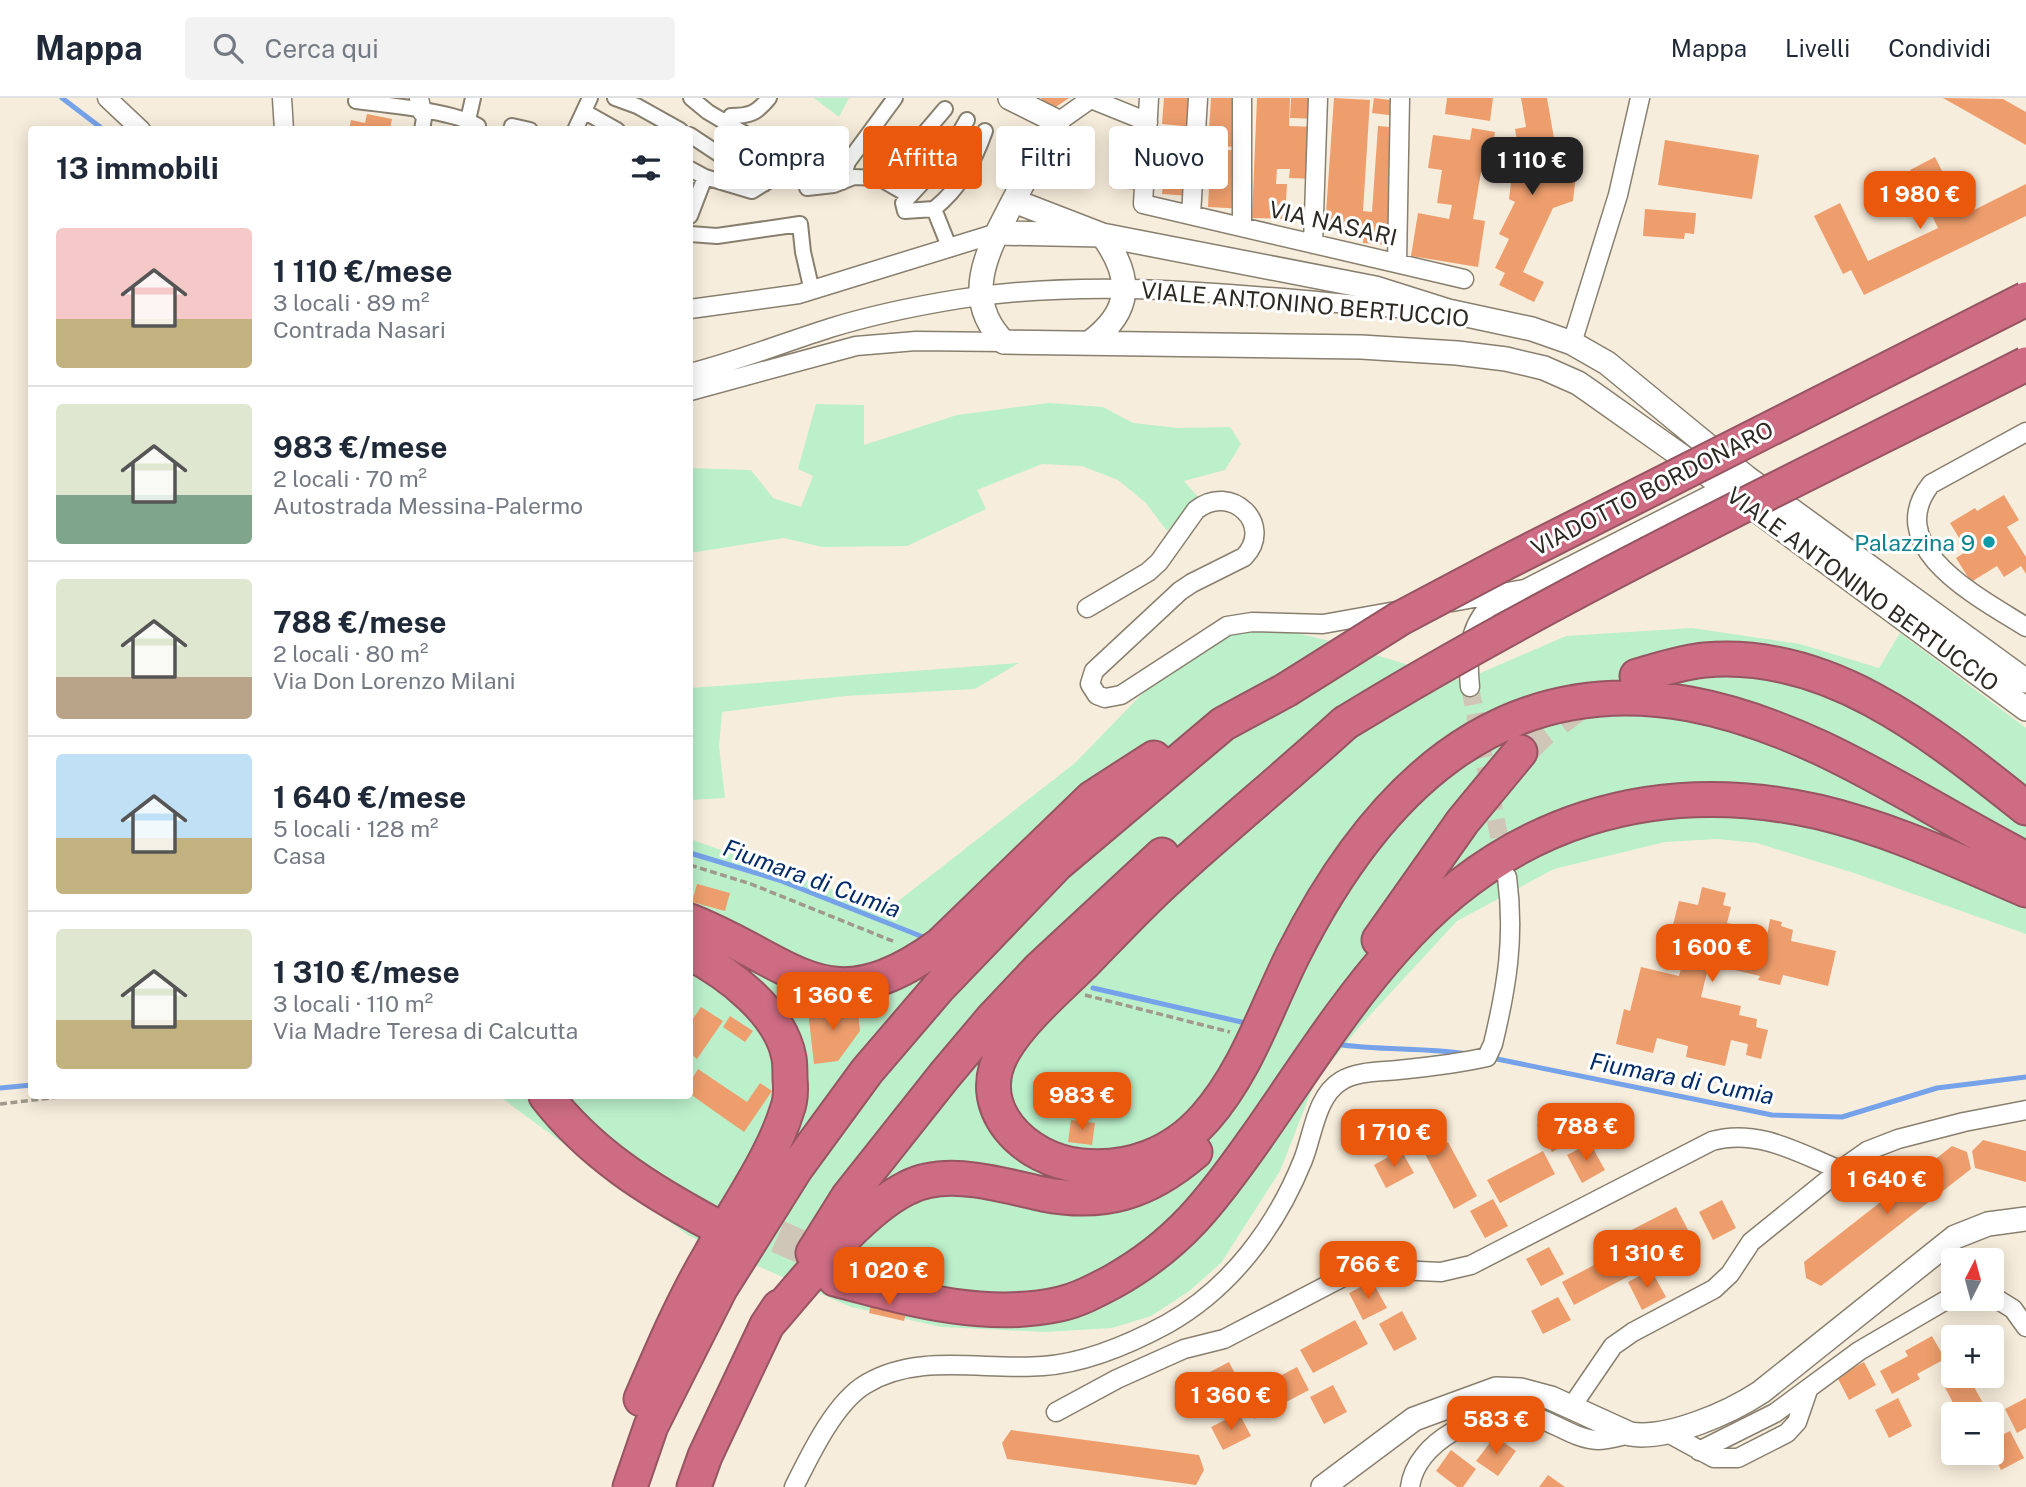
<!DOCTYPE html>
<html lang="it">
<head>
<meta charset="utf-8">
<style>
  :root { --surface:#fff; --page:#f2f2f3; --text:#1f2937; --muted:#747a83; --line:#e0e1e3; --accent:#ea580c }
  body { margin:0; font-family:"Public Sans",sans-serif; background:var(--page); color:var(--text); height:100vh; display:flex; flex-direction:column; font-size:26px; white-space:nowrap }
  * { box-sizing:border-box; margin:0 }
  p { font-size:23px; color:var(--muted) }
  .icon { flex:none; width:38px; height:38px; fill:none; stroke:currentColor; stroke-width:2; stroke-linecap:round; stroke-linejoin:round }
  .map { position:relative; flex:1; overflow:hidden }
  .details { position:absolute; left:28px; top:28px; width:665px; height:973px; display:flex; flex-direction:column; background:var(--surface); border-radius:7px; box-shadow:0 4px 18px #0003 }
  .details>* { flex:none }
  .banner { position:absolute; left:714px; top:28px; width:665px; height:63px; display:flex; gap:14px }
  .needle { width:46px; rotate:6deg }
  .controls { position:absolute; left:1941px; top:1150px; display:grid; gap:14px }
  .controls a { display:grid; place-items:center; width:63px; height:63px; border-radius:7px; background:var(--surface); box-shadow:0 4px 18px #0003; font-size:35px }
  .price { position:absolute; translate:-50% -60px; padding:0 16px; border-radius:14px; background:var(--accent); color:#fff; font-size:23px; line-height:46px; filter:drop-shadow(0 2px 4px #0008) }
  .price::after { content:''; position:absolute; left:50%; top:42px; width:21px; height:16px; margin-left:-10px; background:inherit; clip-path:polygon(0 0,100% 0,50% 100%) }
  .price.on { background:#222; color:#fff }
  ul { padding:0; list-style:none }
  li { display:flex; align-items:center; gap:21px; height:175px; padding:0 28px }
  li+li { border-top:2px solid var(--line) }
  li span { display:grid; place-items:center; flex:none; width:196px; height:140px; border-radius:7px; color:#555 }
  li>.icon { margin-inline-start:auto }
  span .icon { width:84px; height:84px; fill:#fffc; stroke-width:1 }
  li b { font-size:30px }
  h2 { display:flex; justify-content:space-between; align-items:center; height:84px; padding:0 28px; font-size:30px }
  .pill { padding:0 24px; border-radius:7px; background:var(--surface); box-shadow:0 4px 18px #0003; font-size:24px; line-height:63px }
  .pill.on { background:var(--accent); color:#fff }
  header { display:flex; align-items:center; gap:42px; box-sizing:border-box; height:98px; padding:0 35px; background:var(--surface); border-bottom:2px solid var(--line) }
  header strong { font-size:33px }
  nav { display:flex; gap:38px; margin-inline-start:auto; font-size:24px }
  .search { width:490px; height:63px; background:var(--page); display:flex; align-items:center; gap:18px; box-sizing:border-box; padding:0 24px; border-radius:7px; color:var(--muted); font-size:26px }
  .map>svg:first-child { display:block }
</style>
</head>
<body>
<header>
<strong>Mappa</strong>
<div class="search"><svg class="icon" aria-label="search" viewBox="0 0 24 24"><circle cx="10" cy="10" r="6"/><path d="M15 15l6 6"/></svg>Cerca qui</div>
<nav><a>Mappa</a><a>Livelli</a><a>Condividi</a></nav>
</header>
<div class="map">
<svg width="2026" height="1389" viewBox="0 0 2026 1389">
  <rect width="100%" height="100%" fill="#f7eddc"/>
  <path fill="#bcf0cb" d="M 814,0 L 849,0 L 839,19 Z
    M 1049,305 L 1103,309 L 1133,325 L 1178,330 L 1230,329 L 1241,346 L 1225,372 L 1184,383 L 1198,399 L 1167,433 L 1146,405 L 1118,382 L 1082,368 L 1042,366 L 977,392 L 986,411 L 907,448 L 822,449 L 784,440 L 690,455 L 690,370 L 751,372 L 773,400 L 801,409 L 813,378 L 798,371 L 816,306 L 864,307 L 864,347 L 957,317 Z
    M 1245,530 L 1292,534 L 1326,542 L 1462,583 L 1566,538 L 1692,530 L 1800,546 L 1879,570 L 1900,535 L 2026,630 L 2026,836 L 1857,776 L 1757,745 L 1717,741 L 1665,744 L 1554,771 L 1457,823 L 1360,928 L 1315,984 L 1280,1073 L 1221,1165 L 1188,1194 L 1151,1218 L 1112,1230 L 1045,1234 L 942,1229 L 851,1209 L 689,1138 L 499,998 L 690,998 L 690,741 L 888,811 L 1075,665 L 1141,597 L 1196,552 Z
    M 1019,565 L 975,591 L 845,598 L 722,614 L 719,648 L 725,700 L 690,702 L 690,590 Z"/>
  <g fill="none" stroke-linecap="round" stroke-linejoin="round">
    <path stroke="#75a2e9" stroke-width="5" d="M 62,0 L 104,32
      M 690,755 L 779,782 L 923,839
      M 1093,890 L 1250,926
      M 1335,946 C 1380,953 1424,949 1468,956
      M 1492,960 L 1772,1017 L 1842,1019 L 1937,990 L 2026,979
      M 0,990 L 32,987"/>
  </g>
  <path fill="#ee9e6d" d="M 1041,0 L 1069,0 L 1050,13 Z
    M 1164,0 L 1196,0 L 1194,29 L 1162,26 Z
    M 1211,0 L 1245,0 L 1243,49 L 1208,48 Z
    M 1257,0 L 1290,0 L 1289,28 L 1317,29 L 1315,81 L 1289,80 L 1290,71 L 1277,71 L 1276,86 L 1287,86 L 1285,121 L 1252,120 Z
    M 1291,0 L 1323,0 L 1321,21 L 1290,20 Z
    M 1334,0 L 1370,2 L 1363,113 L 1372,114 L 1378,28 L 1402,30 L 1400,148 L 1363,145 L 1364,132 L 1325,129 Z
    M 1374,0 L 1398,3 L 1396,18 L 1372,15 Z
    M 1447,0 L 1493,0 L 1490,23 L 1445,16 Z
    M 1521,0 L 1547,0 L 1559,69 L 1576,77 L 1573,103 L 1553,110 L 1523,174 L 1544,184 L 1534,204 L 1499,187 L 1505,175 L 1495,170 L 1509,141 L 1499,136 L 1515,104 L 1509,101 L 1513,68 L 1521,67 L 1515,31 L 1526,29 Z
    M 1943,0 L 2003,1 L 2026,14 L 2026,47 Z
    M 367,16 L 392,21 L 390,32 L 349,32 L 351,22 L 365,25 Z
    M 1472,30 L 1495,34 L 1488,76 L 1481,74 L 1473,121 L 1485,123 L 1478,169 L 1411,158 L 1418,115 L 1449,121 L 1452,107 L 1437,105 L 1442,72 L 1428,70 L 1433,37 L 1470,42 Z
    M 1665,42 L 1759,57 L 1752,101 L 1658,87 Z
    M 1115,44 L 1143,47 L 1139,92 L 1111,90 Z
    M 1166,48 L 1194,50 L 1190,98 L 1162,96 Z
    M 1211,51 L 1249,53 L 1246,111 L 1208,109 Z
    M 1935,59 L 1964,117 L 2026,86 L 2026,118 L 1864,197 L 1851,172 L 1843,176 L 1814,118 L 1840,105 L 1868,163 L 1919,139 L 1938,130 L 1910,72 Z
    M 1645,111 L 1696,115 L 1694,136 L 1685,135 L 1684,141 L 1643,138 Z
    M 2004,397 L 2019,422 L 2007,429 L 2026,459 L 2026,476 L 2021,468 L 2004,479 L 1997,468 L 1971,484 L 1956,460 L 1967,453 L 1950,425 L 1975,410 L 1977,413 Z
    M 697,786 L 730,795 L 725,813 L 692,804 Z
    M 1702,789 L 1726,795 L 1723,807 L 1731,809 L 1727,825 L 1737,827 L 1730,859 L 1762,866 L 1770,821 L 1782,824 L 1781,828 L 1793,832 L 1791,843 L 1836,853 L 1828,888 L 1783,877 L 1780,887 L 1758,882 L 1760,878 L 1709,866 L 1701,899 L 1741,908 L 1739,917 L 1757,921 L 1756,929 L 1768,932 L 1761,961 L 1746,957 L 1748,946 L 1731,942 L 1725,968 L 1686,959 L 1688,948 L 1657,940 L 1653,955 L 1616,946 L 1624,911 L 1630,913 L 1641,869 L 1679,878 L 1683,863 L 1665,858 L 1679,803 L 1698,807 Z
    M 857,907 L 860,933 L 838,963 L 814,966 L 808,913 Z
    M 701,909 L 723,923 L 697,961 L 690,955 L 690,925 Z
    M 730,918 L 753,933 L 745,944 L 723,929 Z
    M 698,971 L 747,1004 L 760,985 L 772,993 L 744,1034 L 690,996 L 690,984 Z
    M 1560,1014 L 1575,1042 L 1552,1054 L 1537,1027 Z
    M 1417,1015 L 1431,1042 L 1408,1054 L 1394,1027 Z
    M 1071,1022 L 1095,1025 L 1092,1047 L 1068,1044 Z
    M 1983,1042 L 2026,1053 L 2026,1084 L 1975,1070 L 1972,1053 Z
    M 1448,1044 L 1477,1098 L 1454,1111 L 1425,1056 Z
    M 1590,1045 L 1605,1072 L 1582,1085 L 1567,1057 Z
    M 1952,1048 L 1967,1054 L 1971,1071 L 1821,1188 L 1806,1180 L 1804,1164 Z
    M 1401,1052 L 1414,1075 L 1386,1090 L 1374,1067 Z
    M 1543,1053 L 1555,1076 L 1500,1105 L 1487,1082 Z
    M 1493,1101 L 1508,1128 L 1485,1140 L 1470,1113 Z
    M 1722,1102 L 1736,1130 L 1713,1142 L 1699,1114 Z
    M 1676,1109 L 1688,1132 L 1633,1162 L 1620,1138 Z
    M 1549,1149 L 1564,1176 L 1541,1188 L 1526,1161 Z
    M 1617,1155 L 1629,1178 L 1574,1207 L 1562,1184 Z
    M 1651,1172 L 1666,1199 L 1642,1212 L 1628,1184 Z
    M 1372,1183 L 1387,1210 L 1363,1222 L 1349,1195 Z
    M 873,1196 L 909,1204 L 904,1223 L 869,1215 Z
    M 1558,1199 L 1571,1222 L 1543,1236 L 1531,1213 Z
    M 1402,1213 L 1417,1241 L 1394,1253 L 1379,1226 Z
    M 1355,1222 L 1368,1246 L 1313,1275 L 1300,1252 Z
    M 1932,1238 L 1945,1261 L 1917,1276 L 1920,1281 L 1892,1296 L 1880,1273 L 1908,1258 L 1905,1253 Z
    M 1953,1244 L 1953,1259 L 1947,1248 Z
    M 1229,1264 L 1243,1291 L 1220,1303 L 1206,1276 Z
    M 1864,1264 L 1876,1287 L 1849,1302 L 1837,1279 Z
    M 1297,1269 L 1309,1292 L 1254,1321 L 1242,1298 Z
    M 1954,1278 L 1968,1278 L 1989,1316 L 1959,1316 L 1942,1284 Z
    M 1333,1287 L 1347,1314 L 1324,1326 L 1310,1299 Z
    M 1898,1300 L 1912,1328 L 1889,1340 L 1875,1312 Z
    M 2026,1300 L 2026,1330 L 2017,1335 L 2005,1311 Z
    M 1239,1315 L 1251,1338 L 1223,1352 L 1211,1329 Z
    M 1011,1332 L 1199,1357 L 1204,1372 L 1196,1387 L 1007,1361 L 1002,1345 Z
    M 2010,1333 L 2024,1360 L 2001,1372 L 1992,1354 L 1992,1342 Z
    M 1495,1338 L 1516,1353 L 1498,1378 L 1476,1363 Z
    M 1451,1352 L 1476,1371 L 1463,1389 L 1457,1389 L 1436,1373 Z
    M 1548,1377 L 1565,1389 L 1539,1389 Z"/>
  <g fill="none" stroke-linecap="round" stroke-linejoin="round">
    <path stroke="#cfc6b7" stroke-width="18" stroke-dasharray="18 9" stroke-linecap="butt" d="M 1470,589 L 1504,764"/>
    <path stroke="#cfc6b7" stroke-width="33" stroke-dasharray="33 17" stroke-linecap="butt" d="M 1520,654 L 1540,634 L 1584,602
      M 732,1118 L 840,1166"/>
    <defs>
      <path id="pedestrian" d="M 357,0 L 356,3 C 387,7 454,13 478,28 L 478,32
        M 615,0 L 637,8 L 680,32
        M 691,0 L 708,14 L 791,63
        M 585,14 L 617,32
        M 468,22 L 473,0
        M 727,26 L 731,18 C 750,18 757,15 769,0
        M 422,32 L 425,14
        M 511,32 L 512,28 L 530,32
        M 575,32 L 590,0
        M 690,37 L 764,86
        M 690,71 L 705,79 L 752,93 L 783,74 L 791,63 L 817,44
        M 879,80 L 916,45 L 945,11
        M 842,84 L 848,64 L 895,0
        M 807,90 L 834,87 L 854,79 L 879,80 L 910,98 L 903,105 L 905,113 L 934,111
        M 910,98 L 946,59 L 967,22
        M 690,118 L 705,79
        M 690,136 L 717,138 L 800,126 L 803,154 L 812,193
        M 950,151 L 934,111 C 960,90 974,64 985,33"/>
      <path id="minor" d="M 107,0 L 141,32
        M 282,0 L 284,32
        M 419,0 L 422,14
        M 1149,0 L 1143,106 L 1464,181
        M 1091,1 L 1148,24
        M 1058,24 L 1092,0
        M 1147,40 L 1195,43
        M 1191,117 L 1198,0
        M 1242,129 L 1242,0
        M 1313,146 L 1318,0
        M 1397,165 L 1400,0
        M 690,211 L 799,196 L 997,135
        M 1572,245 L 1618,97 L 1640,0
        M 690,275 C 737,263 783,245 830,230 C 872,217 916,208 959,201 C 1113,177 1270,201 1423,212
        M 690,293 L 856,248 L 916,243 L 1004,244
        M 2026,334 L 1931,386 C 1880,450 1982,501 2026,529
        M 1452,504 L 1524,491
        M 1087,510 L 1148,474 L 1159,464 L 1196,412 C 1231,384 1275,427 1244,459 L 1192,485 L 1180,493 L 1094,573 L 1090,586 L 1097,597 L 1105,600 L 1121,597 L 1227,528 L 1252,524 L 1323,526 L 1396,513
        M 1470,589 C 1467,561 1468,531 1488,510 L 1735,384
        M 1992,1198 L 2013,1211 L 2026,1229
        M 1572,1308 L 1613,1248 L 1633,1234 L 1714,1191 L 1730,1176 L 1751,1144 L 1840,1072 L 1867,1053 L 1898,1041 L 1964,1024 L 2026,1012
        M 1056,1314 L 1117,1281 L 1184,1251 L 1224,1241 L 1347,1177 L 1374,1171 L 1441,1174 L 1471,1167 L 1712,1043 C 1757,1030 1799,1055 1840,1072
        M 1668,1335 L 1714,1360 L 1738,1360 L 1787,1335 L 1797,1324 L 1808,1292
        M 1699,1353 L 1775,1315 L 1859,1253 L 1953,1198
        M 794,1389 C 810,1357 835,1304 866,1286 C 918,1254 986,1273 1043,1268 C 1086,1265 1130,1246 1167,1226 C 1231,1190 1276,1129 1303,1062 C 1313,1037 1316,998 1341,983 C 1357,973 1380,974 1398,972 C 1428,969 1457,966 1487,959 L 1493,946 C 1507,888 1515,839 1507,779
        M 1410,1389 C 1416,1343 1479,1313 1522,1316 C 1549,1319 1571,1341 1598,1342 C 1608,1342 1620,1338 1630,1336"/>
      <path id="tertiary" d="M 1010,0 L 1058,24 C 1042,48 1029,74 1015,100 C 991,147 958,198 1004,244 L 1361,249 L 1457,255 L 1506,261 L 1544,270 L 1578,285 L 1591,294 L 1725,389 L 2026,611
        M 1014,103 L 1102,137 C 1133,179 1133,213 1089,245
        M 997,135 L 1102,137 L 1375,190 L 1448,213 L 1532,231 L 1572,245 L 1607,265 L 1746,379 L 2026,583
        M 1323,1389 L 1414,1321 L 1496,1291 L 1521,1292 L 1551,1300 L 1630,1336 C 1668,1342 1729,1315 1761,1294 L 1955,1139 L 1988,1126 L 2026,1121"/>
      <path id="motorway" d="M 1637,578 C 1659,572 1682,564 1705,562 C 1830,551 1934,637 2026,710
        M 1345,625 C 1288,677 1228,726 1171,778 C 1141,805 1114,834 1086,863 C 1059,890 1023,920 1004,952 C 970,1010 1025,1062 1081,1068 C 1129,1073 1173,1056 1205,1020 C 1246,974 1266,911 1293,857 C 1374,696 1495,571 1690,606 C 1813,629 1917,705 2026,761
        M 690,823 C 796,865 827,929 940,847 L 1092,700 L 1154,660
        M 1379,842 L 1463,723 L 1520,654
        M 546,998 C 591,1056 649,1092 712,1126
        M 813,1155 L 848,1099 L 944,978 L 992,921 L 1040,870 L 1162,757
        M 835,1181 C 907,1200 985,1223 1060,1206 C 1078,1202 1095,1193 1112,1184 C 1179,1147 1213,1101 1256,1040 C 1301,976 1343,908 1395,850 C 1507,722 1655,677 1819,714 C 1891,731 1958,763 2026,792
        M 767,1227 C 804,1185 858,1114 907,1090 C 928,1079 953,1079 975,1082 C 998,1085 1020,1091 1043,1096 C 1105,1108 1148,1094 1195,1054
        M 641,1301 C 662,1252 683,1203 710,1157 C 734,1114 773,1059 787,1012 C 791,1002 791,991 790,981 C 790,974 790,966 789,960 C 781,914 728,875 690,855
        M 630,1389 L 651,1328 L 720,1191 L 796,1070 L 867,973 L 939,889 L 1057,766 L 1223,626 L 1286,592
        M 694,1389 L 705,1358 L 767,1227 L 779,1209"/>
    </defs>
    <use href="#pedestrian" stroke="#887f6f" stroke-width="18"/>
    <use href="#minor" stroke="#887f6f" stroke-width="21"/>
    <use href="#tertiary" stroke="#887f6f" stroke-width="26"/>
    <use href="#motorway" stroke="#965561" stroke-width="37"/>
    <path stroke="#a0998c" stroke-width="3.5" stroke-dasharray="7 3.5" stroke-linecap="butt" d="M 690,767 L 751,786 L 895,844
      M 1085,897 L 1230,934
      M 0,1006 L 67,998"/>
    <use href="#pedestrian" stroke="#fff" stroke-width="14"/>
    <use href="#minor" stroke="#fff" stroke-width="18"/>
    <use href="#tertiary" stroke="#fff" stroke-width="23"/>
    <use href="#motorway" stroke="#ce6c83" stroke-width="33"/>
    <defs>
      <path id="motorway-bridge" d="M 1286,592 L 1399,521 L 1499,468 L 2026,201
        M 1345,625 C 1564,491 1797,382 2026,266"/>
    </defs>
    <use href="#motorway-bridge" stroke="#965561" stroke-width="37" stroke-linecap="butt"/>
    <use href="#motorway-bridge" stroke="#ce6c83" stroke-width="33"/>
  </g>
  <circle fill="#0f9aa8" stroke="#fff" stroke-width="2.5" cx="1989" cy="444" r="7"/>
  <g text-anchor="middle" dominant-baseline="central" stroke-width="6" stroke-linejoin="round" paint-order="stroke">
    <g font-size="23" fill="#2d2a23" stroke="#fff">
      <text transform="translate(1333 125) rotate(13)">VIA NASARI</text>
      <text transform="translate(1305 206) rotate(5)">VIALE ANTONINO BERTUCCIO</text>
      <text transform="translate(1652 390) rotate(-27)">VIADOTTO BORDONARO</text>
      <text transform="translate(1863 491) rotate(36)">VIALE ANTONINO BERTUCCIO</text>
    </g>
    <g font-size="23" fill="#0d838f" stroke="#fff" text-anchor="end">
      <text x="1975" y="444">Palazzina 9</text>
    </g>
    <g font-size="24" font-style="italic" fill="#032c6a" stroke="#fff">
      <text transform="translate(812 780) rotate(20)">Fiumara di Cumia</text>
      <text transform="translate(1682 980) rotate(11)">Fiumara di Cumia</text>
    </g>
  </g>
</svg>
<div class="controls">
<a><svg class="needle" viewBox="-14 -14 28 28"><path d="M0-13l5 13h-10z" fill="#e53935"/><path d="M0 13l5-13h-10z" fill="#747a83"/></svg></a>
<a>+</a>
<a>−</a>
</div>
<b class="price on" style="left:1532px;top:99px">1 110 €</b>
<b class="price" style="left:1920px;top:133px">1 980 €</b>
<b class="price" style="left:1712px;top:886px">1 600 €</b>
<b class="price" style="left:833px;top:934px">1 360 €</b>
<b class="price" style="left:1082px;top:1034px">983 €</b>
<b class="price" style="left:1586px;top:1065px">788 €</b>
<b class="price" style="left:1394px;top:1071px">1 710 €</b>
<b class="price" style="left:1887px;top:1118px">1 640 €</b>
<b class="price" style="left:1647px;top:1192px">1 310 €</b>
<b class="price" style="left:1368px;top:1203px">766 €</b>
<b class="price" style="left:889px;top:1209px">1 020 €</b>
<b class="price" style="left:1231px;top:1334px">1 360 €</b>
<b class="price" style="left:1496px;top:1358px">583 €</b>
<div class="banner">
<a class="pill">Compra</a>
<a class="pill on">Affitta</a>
<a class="pill">Filtri</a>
<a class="pill">Nuovo</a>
</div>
<section class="details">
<h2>13 immobili<svg class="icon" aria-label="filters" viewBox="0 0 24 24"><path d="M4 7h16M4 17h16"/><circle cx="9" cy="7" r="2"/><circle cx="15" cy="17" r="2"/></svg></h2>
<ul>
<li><span style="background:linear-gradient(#f6c9c9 65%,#c2b280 0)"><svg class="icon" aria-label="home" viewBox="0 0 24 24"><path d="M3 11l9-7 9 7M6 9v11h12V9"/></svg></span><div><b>1 110 €/mese</b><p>3 locali · 89 m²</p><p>Contrada Nasari</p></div></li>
<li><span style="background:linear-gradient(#dfe7d0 65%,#7fa58c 0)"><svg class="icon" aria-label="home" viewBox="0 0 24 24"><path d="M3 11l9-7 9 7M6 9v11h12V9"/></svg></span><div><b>983 €/mese</b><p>2 locali · 70 m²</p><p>Autostrada Messina-Palermo</p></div></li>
<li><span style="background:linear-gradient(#dfe7d0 70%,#b9a48a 0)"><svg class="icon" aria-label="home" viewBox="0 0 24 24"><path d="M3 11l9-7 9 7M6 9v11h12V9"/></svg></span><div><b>788 €/mese</b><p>2 locali · 80 m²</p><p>Via Don Lorenzo Milani</p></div></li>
<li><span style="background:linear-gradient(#bfe0f5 60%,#c2b280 0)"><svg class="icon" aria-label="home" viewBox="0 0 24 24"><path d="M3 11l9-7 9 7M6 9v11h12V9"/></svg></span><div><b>1 640 €/mese</b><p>5 locali · 128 m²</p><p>Casa</p></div></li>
<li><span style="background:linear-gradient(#dfe7d0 65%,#c2b280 0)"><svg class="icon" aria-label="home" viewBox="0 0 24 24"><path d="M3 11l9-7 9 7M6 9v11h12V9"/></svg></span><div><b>1 310 €/mese</b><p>3 locali · 110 m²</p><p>Via Madre Teresa di Calcutta</p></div></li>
</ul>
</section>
</div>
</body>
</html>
